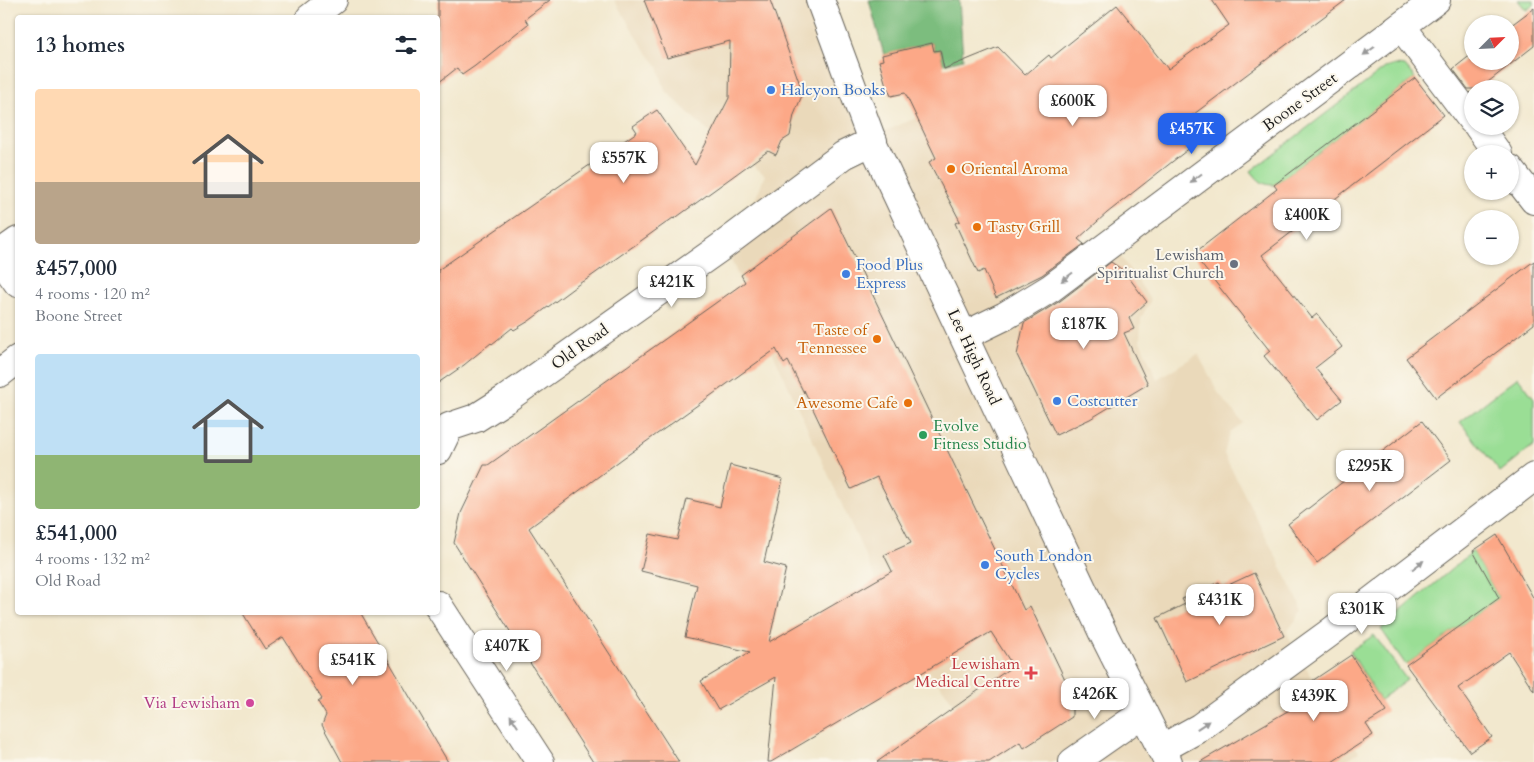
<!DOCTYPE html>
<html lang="en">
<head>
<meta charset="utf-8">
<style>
  :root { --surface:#fff; --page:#f6f6f7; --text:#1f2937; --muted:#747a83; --accent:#2563eb }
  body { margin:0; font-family:Cardo,serif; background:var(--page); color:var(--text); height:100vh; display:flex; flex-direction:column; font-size:19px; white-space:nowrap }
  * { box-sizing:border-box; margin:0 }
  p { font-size:16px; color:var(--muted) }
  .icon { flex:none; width:28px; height:28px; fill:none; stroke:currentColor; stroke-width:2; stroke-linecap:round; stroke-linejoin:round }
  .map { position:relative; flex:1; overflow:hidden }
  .sheet { position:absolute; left:15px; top:15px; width:425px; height:600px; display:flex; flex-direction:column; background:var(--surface); border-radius:5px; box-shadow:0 1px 4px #0004 }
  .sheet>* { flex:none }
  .needle { width:32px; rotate:66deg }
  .tools { position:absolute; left:1464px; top:15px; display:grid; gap:10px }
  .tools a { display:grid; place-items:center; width:55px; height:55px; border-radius:50%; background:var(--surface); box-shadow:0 1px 4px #0004; font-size:25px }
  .price { position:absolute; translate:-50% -42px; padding:0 11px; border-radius:10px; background:#fff; color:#222; font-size:16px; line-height:32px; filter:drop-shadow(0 1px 2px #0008) }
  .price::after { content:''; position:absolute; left:50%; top:30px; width:15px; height:11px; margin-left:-8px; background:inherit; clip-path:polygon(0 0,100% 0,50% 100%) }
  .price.selected { background:var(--accent); color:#fff }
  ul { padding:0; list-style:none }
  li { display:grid; align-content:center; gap:10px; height:265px; padding:0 20px }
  li span { display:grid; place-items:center; height:155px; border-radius:5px; color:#555 }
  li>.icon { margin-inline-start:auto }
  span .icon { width:90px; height:90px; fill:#fffc; stroke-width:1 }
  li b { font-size:21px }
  h2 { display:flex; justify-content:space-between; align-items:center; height:60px; padding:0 20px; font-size:21px }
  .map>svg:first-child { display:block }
</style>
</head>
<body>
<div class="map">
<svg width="1534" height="762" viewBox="0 0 1534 762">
  <rect width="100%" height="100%" fill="#fbf7ec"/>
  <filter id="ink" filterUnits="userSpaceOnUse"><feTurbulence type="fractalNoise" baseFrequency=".02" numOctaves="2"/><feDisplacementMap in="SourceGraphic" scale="10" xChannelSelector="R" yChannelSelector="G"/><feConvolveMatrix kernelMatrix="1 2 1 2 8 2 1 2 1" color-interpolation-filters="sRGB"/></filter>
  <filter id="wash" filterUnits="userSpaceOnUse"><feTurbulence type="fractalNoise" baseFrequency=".0096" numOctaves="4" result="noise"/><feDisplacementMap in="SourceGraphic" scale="20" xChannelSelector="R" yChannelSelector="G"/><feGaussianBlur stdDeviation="1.12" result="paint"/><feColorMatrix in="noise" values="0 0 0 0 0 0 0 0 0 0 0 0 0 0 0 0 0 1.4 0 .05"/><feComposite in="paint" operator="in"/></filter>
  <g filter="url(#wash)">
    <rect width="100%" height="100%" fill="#f2e8ce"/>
    <path fill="#ead9ba" d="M 614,0 L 808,0 L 863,140 L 989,88 L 1059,203 L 1073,257 L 1088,279 L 1119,254 L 1151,300 L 1141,318 L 1140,341 L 1157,379 L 1198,354 L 1219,394 L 1243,423 L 1230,432 L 1224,454 L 1303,610 L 1287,632 L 1292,645 L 1359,752 L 1343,762 L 1000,762 L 902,637 L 731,260 L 765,175 L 703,127 L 665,90 L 658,67 L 645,50 Z"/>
    <path fill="#9ade95" stroke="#5b7d58" d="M 1518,0 L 1534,0 L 1534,5 L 1526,10 Z
      M 1395,65 L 1405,66 L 1415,78 L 1274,185 C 1262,185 1259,181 1251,171 L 1385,68 Z
      M 1518,377 L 1534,398 L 1534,445 L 1500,472 L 1460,422 Z
      M 1473,551 L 1499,598 L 1406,665 L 1381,629 Z
      M 1374,635 L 1407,680 L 1380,700 L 1350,651 Z"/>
    <path fill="#7bbd7e" stroke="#4c6c4d" d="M 869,0 L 959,0 L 963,59 L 943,64 L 940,50 L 934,51 L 932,43 L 884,55 Z"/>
    <g id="blocks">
      <path fill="#fca887" d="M 438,0 L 550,0 L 525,19 L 528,24 L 475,66 L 462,75 L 457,68 L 438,83 Z
        M 644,0 L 770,0 L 803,93 L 794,115 L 790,136 L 782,141 L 776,155 L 768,151 L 674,219 L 673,218 L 583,282 L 583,281 L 529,321 L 514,330 L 512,328 L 492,344 L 491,343 L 464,365 L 438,383 L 438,270 L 607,153 L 637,132 L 633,126 L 657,110 L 695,165 L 729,98 L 730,41 L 667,58 Z
        M 1212,0 L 1346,0 L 1190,117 L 1205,136 L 1107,213 L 1078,239 L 1084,244 L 1042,275 L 996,298 L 984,270 L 978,273 L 955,223 L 960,221 L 929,162 L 936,158 L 905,93 L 891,96 L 885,82 L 879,61 L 883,60 L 882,55 L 932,43 L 934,51 L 940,50 L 944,69 L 998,47 L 1025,75 L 1049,55 L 1051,58 L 1117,5 L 1168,69 L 1229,25 Z
        M 1534,8 L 1534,46 L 1479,89 L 1468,89 L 1453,69 L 1472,54 L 1472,61 L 1510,61 L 1510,26 Z
        M 1415,78 L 1444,115 L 1262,255 L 1312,318 L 1317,314 L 1342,347 L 1315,368 L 1342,400 L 1317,420 L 1264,356 L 1270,351 L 1193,254 L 1277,189 L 1274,185 Z
        M 831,208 L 1024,610 L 1030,606 L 1072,694 L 1072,717 L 1024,748 L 1020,742 L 989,762 L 877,762 L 1013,666 L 991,632 L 771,762 L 768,762 L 776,677 L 718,710 L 701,681 L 750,652 L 685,637 L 697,585 L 641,571 L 650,534 L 677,540 L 687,499 L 720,507 L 730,465 L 783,479 L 764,562 L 786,568 L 769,642 L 892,571 L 884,555 L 911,543 L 877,477 L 851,489 L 804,390 L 804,393 L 788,361 L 784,364 L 776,349 L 622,459 L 529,528 L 679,762 L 593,762 L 454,543 L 461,513 L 484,465 L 488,465 L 522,441 L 745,282 L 741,275 Z
        M 1534,261 L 1534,324 L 1436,398 L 1406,358 Z
        M 1111,262 L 1124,271 L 1147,302 L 1129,318 L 1134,329 L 1124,333 L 1148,384 L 1090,419 L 1056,435 L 1017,355 L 1024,323 L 1060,301 Z
        M 1422,421 L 1451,460 L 1317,563 L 1288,524 Z
        M 1497,535 L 1534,599 L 1534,691 L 1509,652 L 1458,688 L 1492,737 L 1470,752 L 1406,665 L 1499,598 L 1473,551 Z
        M 1254,573 L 1284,636 L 1187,682 L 1157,618 L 1185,604 L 1182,599 L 1219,582 L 1222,588 Z
        M 242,612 L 360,612 L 448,762 L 342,762 L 322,725 L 326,715 L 318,702 L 322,699 L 283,637 L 265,649 Z
        M 1351,655 L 1387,711 L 1366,724 L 1373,735 L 1332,762 L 1200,762 L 1291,709 L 1285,699 Z"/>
    </g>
  </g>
  <g filter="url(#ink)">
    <use href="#blocks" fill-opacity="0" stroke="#67635a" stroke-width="1"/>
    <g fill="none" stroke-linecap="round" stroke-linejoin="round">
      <defs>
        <path id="minor" d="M 310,18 L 333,0
          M 1402,27 L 1472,120
          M 1478,126 L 1498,154
          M 1510,169 L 1534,200
          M 0,254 L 18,241
          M 0,258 L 18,283
          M 964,336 L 1005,316 L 1051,288 L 1436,0
          M 0,373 L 18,359
          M 438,450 L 449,427 L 476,418 L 506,399 L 721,247 L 844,155 L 873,141
          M 438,605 L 540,762
          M 1161,749 L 1199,728 L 1328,634 L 1534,477
          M 1073,762 L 1143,713"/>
        <path id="highway" d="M 820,0 L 874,146 L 1103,633 L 1168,762"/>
      </defs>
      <use href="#minor" stroke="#67635a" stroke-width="30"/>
      <use href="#highway" stroke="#67635a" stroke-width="30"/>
      <use href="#minor" stroke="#fff" stroke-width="28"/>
      <use href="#highway" stroke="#fff" stroke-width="28"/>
    </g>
    <defs><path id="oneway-solid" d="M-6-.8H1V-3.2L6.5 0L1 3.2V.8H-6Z" transform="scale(1.25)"/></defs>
    <g fill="#999">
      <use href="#oneway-solid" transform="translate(1369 51) rotate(144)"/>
      <use href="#oneway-solid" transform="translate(1196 178) rotate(143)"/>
      <use href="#oneway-solid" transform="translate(1067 277) rotate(143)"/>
      <use href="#oneway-solid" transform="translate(1418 565) rotate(-37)"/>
      <use href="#oneway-solid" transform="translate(514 721) rotate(-123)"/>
      <use href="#oneway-solid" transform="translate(1203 725) rotate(-34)"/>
    </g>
  </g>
  <g fill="#3f7fe0" stroke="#fbf7ec" stroke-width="2">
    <circle cx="771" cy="90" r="5"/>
    <circle cx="846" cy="274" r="5"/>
    <circle cx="1057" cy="401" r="5"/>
    <circle cx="985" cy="565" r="5"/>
  </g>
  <g fill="#e8710a" stroke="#fbf7ec" stroke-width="2">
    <circle cx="951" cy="169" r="5"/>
    <circle cx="977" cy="227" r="5"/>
    <circle cx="877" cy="339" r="5"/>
    <circle cx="908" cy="403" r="5"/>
  </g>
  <circle fill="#6b7280" stroke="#fbf7ec" stroke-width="2" cx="1234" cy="264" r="5"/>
  <circle fill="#2e9e5b" stroke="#fbf7ec" stroke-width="2" cx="923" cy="435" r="5"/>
  <path fill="#e0444e" stroke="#fbf7ec" stroke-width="2" d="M1028.5 665.5h5v5h5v5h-5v5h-5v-5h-5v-5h5z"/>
  <circle fill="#d1479c" stroke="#fbf7ec" stroke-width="2" cx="250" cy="703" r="5"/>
  <g text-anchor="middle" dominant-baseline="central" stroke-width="4" stroke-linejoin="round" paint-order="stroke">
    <g font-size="16" fill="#366cbe" stroke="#fbf7ec" text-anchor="start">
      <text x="781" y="90">Halcyon Books</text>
      <text x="856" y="265">Food Plus<tspan x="856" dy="18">Express</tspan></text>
      <text x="1067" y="401">Costcutter</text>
      <text x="995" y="556">South London<tspan x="995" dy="18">Cycles</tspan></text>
    </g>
    <g font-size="16" fill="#1c1c1c" stroke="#fbf7ec">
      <text transform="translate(1300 102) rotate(-36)">Boone Street</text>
      <text transform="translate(580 347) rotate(-35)">Old Road</text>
      <text transform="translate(974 357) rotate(65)">Lee High Road</text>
    </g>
    <g font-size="16" fill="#c56008" stroke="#fbf7ec" text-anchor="start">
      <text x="961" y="169">Oriental Aroma</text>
      <text x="987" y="227">Tasty Grill</text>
      <text x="867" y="330" text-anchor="end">Taste of<tspan x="867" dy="18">Tennessee</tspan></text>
      <text x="898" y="403" text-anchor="end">Awesome Cafe</text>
    </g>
    <g font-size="16" fill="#5b616d" stroke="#fbf7ec" text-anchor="end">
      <text x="1224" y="255">Lewisham<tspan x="1224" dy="18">Spiritualist Church</tspan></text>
    </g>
    <g font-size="16" fill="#27864d" stroke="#fbf7ec" text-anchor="start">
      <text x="933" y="426">Evolve<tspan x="933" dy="18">Fitness Studio</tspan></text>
    </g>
    <g font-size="16" fill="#be3a42" stroke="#fbf7ec" text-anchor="end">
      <text x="1020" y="664">Lewisham<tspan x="1020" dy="18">Medical Centre</tspan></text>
    </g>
    <g font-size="16" fill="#b23c85" stroke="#fbf7ec" text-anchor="end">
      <text x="240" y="703">Via Lewisham</text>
    </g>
  </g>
</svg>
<div class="tools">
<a><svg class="needle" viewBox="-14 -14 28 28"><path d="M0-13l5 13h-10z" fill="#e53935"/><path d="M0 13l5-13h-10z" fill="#747a83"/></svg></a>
<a><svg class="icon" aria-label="layers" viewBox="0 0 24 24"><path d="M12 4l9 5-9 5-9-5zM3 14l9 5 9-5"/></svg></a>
<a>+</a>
<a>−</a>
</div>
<b class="price" style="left:1073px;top:127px">£600K</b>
<b class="price selected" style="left:1192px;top:155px">£457K</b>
<b class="price" style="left:624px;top:184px">£557K</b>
<b class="price" style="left:1307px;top:241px">£400K</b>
<b class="price" style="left:672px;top:308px">£421K</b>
<b class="price" style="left:1084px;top:350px">£187K</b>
<b class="price" style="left:1370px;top:492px">£295K</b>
<b class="price" style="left:1220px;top:626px">£431K</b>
<b class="price" style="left:1362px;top:635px">£301K</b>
<b class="price" style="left:507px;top:672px">£407K</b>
<b class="price" style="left:353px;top:686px">£541K</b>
<b class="price" style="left:1095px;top:720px">£426K</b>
<b class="price" style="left:1314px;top:722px">£439K</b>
<section class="sheet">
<h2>13 homes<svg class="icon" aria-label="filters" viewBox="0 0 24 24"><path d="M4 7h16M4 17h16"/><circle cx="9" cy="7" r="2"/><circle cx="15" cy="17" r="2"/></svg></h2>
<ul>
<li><span style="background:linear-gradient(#ffd9b3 60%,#b9a48a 0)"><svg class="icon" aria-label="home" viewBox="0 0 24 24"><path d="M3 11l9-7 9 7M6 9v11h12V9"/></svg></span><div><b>£457,000</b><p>4 rooms · 120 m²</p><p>Boone Street</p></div></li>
<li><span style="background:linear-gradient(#bfe0f5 65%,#8fb573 0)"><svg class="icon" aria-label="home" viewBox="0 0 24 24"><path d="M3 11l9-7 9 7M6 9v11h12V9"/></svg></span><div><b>£541,000</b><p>4 rooms · 132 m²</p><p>Old Road</p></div></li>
</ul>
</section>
</div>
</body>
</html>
